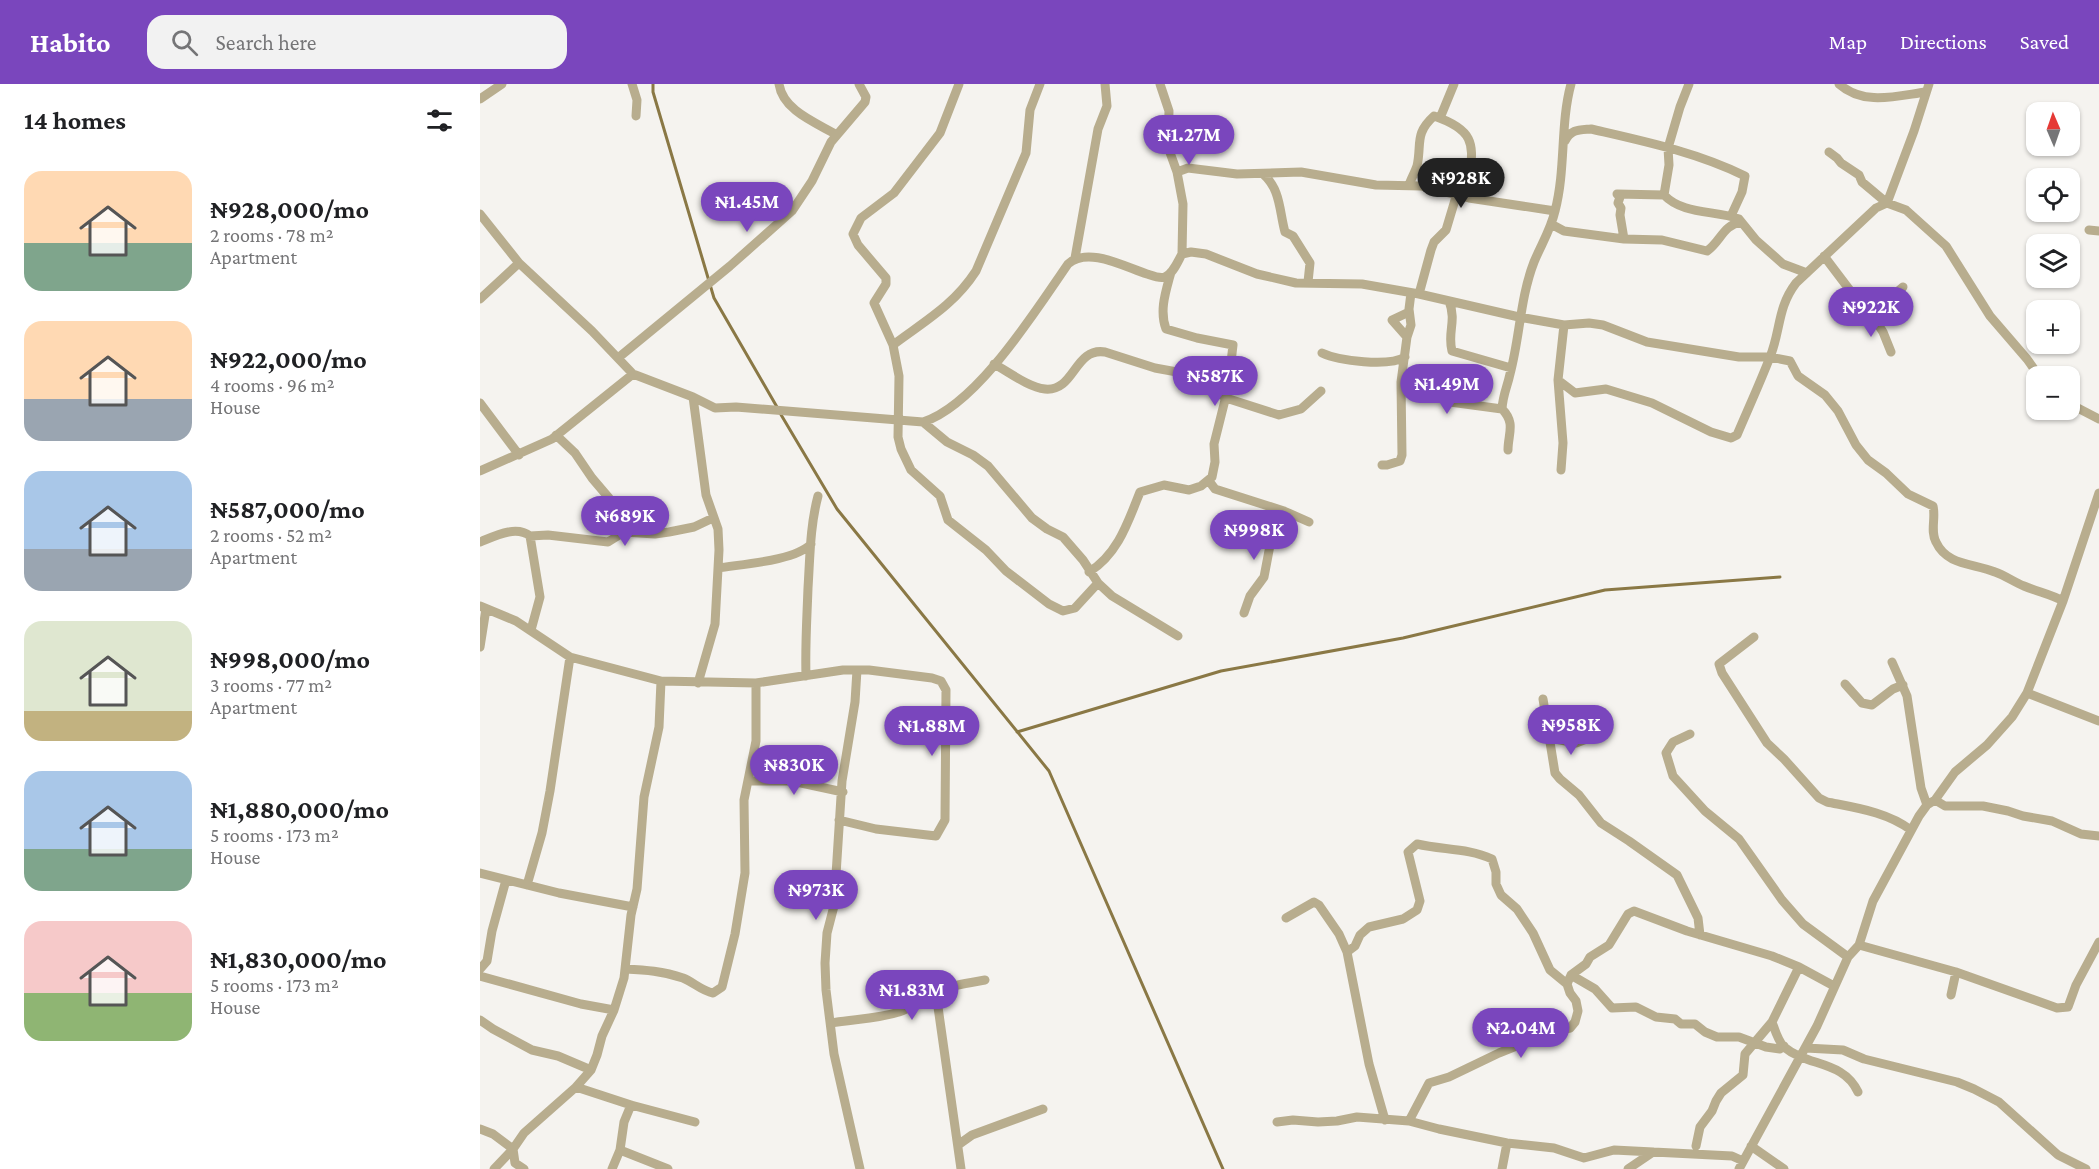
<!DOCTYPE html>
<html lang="en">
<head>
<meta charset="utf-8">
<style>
  :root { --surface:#fff; --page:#f2f2f2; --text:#202124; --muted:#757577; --accent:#7a46bd }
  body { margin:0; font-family:"Crimson Pro",serif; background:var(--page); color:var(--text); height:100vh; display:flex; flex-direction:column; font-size:22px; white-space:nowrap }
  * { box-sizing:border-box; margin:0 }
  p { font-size:20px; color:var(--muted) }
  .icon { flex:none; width:33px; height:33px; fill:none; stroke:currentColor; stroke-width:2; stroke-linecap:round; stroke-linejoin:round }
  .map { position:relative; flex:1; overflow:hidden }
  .side { display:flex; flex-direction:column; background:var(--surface); width:480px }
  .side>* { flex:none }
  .needle { width:39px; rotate:358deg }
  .fabs { position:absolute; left:1546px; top:18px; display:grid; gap:12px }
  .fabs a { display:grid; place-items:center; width:54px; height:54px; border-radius:12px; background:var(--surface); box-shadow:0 2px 4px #0004; font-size:30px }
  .price { position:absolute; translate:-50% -51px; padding:0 14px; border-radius:21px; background:var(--accent); color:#fff; font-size:20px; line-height:39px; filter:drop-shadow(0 2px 3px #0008) }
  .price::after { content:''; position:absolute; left:50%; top:36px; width:18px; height:14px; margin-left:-9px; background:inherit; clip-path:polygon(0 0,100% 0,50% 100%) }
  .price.on { background:#222; color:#fff }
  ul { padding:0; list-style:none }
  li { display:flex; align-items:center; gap:18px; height:150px; padding:0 24px }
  li span { display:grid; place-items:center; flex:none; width:168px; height:120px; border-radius:18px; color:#555 }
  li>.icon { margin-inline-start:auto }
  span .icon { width:72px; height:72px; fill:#fffc; stroke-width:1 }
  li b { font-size:26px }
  h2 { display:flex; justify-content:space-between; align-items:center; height:72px; padding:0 24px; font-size:26px }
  header { display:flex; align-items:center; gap:36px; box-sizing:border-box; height:84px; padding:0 30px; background:var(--accent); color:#fff }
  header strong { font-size:28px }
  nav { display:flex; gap:33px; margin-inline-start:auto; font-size:21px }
  .search { width:420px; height:54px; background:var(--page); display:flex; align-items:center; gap:15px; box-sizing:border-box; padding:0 21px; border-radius:18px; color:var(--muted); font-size:22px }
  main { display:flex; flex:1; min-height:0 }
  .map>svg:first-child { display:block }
</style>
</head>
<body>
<header>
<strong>Habito</strong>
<div class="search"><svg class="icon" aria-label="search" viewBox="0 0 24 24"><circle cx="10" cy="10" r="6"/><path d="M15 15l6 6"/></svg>Search here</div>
<nav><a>Map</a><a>Directions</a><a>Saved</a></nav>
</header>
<main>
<section class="side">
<h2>14 homes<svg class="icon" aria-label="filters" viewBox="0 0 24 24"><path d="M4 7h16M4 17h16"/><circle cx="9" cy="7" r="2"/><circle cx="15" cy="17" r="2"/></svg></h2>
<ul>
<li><span style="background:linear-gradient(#ffd9b3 60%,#7fa58c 0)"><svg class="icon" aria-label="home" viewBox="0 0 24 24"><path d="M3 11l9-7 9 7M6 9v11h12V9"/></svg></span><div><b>₦928,000/mo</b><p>2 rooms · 78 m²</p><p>Apartment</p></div></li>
<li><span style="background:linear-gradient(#ffd9b3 65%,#9aa5b1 0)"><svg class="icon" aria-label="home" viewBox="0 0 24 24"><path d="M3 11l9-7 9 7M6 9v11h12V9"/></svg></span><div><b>₦922,000/mo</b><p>4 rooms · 96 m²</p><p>House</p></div></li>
<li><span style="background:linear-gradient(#a9c7e8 65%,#9aa5b1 0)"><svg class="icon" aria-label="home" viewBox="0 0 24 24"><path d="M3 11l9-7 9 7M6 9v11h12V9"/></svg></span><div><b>₦587,000/mo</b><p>2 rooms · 52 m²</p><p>Apartment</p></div></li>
<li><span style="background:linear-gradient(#dfe7d0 75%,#c2b280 0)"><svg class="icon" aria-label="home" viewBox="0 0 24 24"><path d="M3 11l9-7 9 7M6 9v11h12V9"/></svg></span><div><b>₦998,000/mo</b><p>3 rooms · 77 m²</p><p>Apartment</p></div></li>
<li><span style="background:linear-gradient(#a9c7e8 65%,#7fa58c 0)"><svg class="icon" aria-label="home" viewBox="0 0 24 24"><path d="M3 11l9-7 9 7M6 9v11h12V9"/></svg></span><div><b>₦1,880,000/mo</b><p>5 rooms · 173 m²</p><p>House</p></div></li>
<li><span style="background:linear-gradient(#f6c9c9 60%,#8fb573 0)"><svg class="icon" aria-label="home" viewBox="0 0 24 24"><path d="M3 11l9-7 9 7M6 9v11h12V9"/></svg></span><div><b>₦1,830,000/mo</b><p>5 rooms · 173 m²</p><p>House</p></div></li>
</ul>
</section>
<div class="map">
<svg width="1619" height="1085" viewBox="0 0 1619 1085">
  <rect width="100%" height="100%" fill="#f5f3ef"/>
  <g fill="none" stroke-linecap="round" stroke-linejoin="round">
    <path stroke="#8a7845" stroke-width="3" d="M 173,0 L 173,8 L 234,214 L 297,323
      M 300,329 L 357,425 L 569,687 L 743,1085
      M 537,648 L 741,587 L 923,554 L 1125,506 L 1300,493"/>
    <path stroke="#b8ad8e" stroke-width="9" d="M 152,0 L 157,16 L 156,32
      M 299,0 C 303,27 337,39 357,51
      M 479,0 L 460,49 L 414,109 L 381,134 L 373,150 L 378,161 L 406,194 L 406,200 L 394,219 L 413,261 L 419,292 L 418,353 L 421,365 L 431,386 L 460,412 L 468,436 L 506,466 L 526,487 L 569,520 L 583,527 L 595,524 L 618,499
      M 680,0 L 689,27 L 688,63 L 697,88 L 703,120 L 702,170
      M 1359,0 C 1384,22 1416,12 1446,8
      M 0,15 L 22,0
      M 960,34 L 974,0
      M 1085,57 C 1091,45 1099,46 1111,45 C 1163,57 1216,68 1265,92 L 1262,108 L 1251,132
      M 1349,68 L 1357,74 L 1361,79 L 1379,91 L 1382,98 L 1407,119 L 1426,126 L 1466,162 L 1510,232 L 1547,275 L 1559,292
      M 697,88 L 708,84 L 757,90 L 821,88 L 896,101 L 941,102 L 989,114
      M 783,90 C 801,106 799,126 805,148 L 813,152 L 830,179 L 828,198
      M 929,101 C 931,95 935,88 937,82 C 942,60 934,50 954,32 C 1007,50 988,70 989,114 L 1075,127
      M 1184,111 L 1189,81 L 1188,64 L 1200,23 L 1209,0
      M 0,130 L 39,179 L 112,247 L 153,290 L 213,313 L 235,324 L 256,323 L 443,338 C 497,321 556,226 588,180 C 608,162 645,183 667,190 C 673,192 680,195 685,193 C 693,190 698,177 702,170 L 711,168 L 726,170 L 777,190 L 816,199 L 882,200 L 939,210 L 1039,233 L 1084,241 L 1109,239 L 1123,241 L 1167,258 L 1259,273 L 1290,273 L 1310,277 L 1318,292 L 1345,311 L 1358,327 L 1376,361 L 1388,376 L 1406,389 L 1428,410 L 1453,422 C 1456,434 1450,447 1456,458 C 1467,482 1494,479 1515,488 C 1526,492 1534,498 1544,502 C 1558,508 1570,510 1583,517
      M 1071,140 L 1084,147 L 1144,155 L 1182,156 L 1227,167 C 1241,157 1243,141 1261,138
      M 1609,146 L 1619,147
      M 1144,155 L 1140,131 L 1141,124 L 1138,119 L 1140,113 L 1137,110 L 1184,111 C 1203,131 1235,126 1259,135 L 1276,156 L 1303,180 L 1327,189
      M 1344,172 L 1375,213 L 1390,228 L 1397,225 L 1423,203
      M 595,174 L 618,45 L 627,22 L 625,0
      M 939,210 L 951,166 L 954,158 L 966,146 L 975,116 L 980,111
      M 0,215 L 39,179
      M 969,217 C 977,238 967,248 972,267 L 1031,284
      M 1390,228 L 1403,248 L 1411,268
      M 927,253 L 912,236 L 929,228
      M 413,261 C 445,237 474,221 496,187 L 546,69 L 550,26 L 560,0
      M 842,269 C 859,277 909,283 925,273
      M 138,274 L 250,182 L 312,127 L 332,97 L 351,58 L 385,18 L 386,13 L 379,0
      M 514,280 C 529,288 548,303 565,305 C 595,308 594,263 625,268 L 675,284 L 708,290 L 746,314 L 799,331 L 821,325 L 841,307
      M 1078,296 L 1095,309 L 1126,305 L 1172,319 L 1231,348 L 1251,354 L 1257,351 C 1268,325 1280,299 1290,273 C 1301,246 1297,224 1316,199 L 1396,124 L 1407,119 L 1434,47 L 1449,0
      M 921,298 L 950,307 L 970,318 L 1022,325
      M 213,313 L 226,411 L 238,445 L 239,466 L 235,540 L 218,599
      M 0,319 L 39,371
      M 1590,320 L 1619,335
      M 443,338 L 467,358 L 493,371 L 508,382 L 552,434 L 567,445 L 583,453 L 603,476 L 618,499 L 632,512 L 698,552
      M 76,351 L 95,369 L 112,394 L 129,414 L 137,426 L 144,448
      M 1028,366 C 1028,350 1036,339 1022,325 C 1023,310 1027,304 1030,290 C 1040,253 1040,214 1054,178 C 1061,161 1071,145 1075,127 C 1086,85 1080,40 1091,0
      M 902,381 L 907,381 L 920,377 L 922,371 L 921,298 L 927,253 L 931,241 L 929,225 L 931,209
      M 1081,386 L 1083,359 L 1078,296 L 1084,241
      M 0,387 L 72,355 L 153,290
      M 729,397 L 735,405 L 804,427 L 829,438
      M 50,452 L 68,451 L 128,458 L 144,448 L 175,450 L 189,448 L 214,443 L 233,434
      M 0,458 C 15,452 36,441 50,452 L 60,513 L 51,546
      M 238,484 C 262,480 315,477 331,460
      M 609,488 C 638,470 648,438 660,408 L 684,401 L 709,406 L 721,402 L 732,393 L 735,378 L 734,360 L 748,304 L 753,261 L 717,254 L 686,245 C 679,226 686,207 691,188
      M 0,522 L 36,537 L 90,573 L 181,597 L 276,599 L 363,586 L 389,586 L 452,594 L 461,597 L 466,606 L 465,736 L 456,752 L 396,745 L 359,736
      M 764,529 L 770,512 L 784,493 L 791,456 L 804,442 L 804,427
      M 1274,553 L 1239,580 L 1242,589 L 1287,659 L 1304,675 L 1339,714 L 1347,718 C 1377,724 1407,728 1431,746
      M 0,563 L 6,525
      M 1412,578 L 1427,612 L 1441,704 L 1447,721
      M 377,586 L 375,618 L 362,697 L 354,822 L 347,849 L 345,879 L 346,906 L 354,970 L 380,1085
      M 326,592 C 325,562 327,533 328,504 C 330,473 330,442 338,412
      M 1365,600 L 1382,619 L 1392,621 L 1413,605 L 1423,601
      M 1547,609 L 1619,637
      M 1063,615 L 1075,689 L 1080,695 L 1099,711 L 1121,739 L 1149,757 L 1197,791 L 1218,834 L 1220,851
      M 1210,650 L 1193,658 L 1186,669 L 1193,692 L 1225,727 L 1259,755 L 1302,816 L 1323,840 L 1368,873
      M 1070,654 L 1096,659 L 1109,654
      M 268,697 L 312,697 L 363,708
      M 1455,716 L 1465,722 L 1503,722 L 1528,727 L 1543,732 L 1572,737 L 1601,750 L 1619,752
      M 0,789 L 79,809 L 153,823
      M 47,801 L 62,749 L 70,707 L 90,573
      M 806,834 L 834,818 L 839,821 L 859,850 L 867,868 L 889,980 L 905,1036
      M 1379,861 L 1476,888 L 1577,924 L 1588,923 L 1596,901 L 1619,858
      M 867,868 L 875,862 L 880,851 L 889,843 L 923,835 L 937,826 L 940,817 L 928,768 L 937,760 C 962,766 988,764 1012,775 L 1016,788 L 1016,800 L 1021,811 L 1037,825 L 1053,849 L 1070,886 L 1087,900
      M 0,885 L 7,877 L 12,847 L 26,796
      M 145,885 C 165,886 183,887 203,894 C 213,898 222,907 233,909 L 242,903 L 255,850 L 265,789 L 264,716 L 276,657 L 276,599
      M 1091,891 L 1115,905 L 1132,924 L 1156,923 L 1176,933 L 1195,935 L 1201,940 L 1215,940 L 1225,948 L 1237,953 L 1259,953 L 1286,963 L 1300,965 L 1304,962
      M 0,892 L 101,920 L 134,926
      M 456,909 L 481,1085
      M 1471,911 L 1476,888
      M 0,936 L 13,945 L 52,966 L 78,972 L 111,986
      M 1292,938 C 1295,946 1298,957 1304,963 C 1328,983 1363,976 1378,1008
      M 351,939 C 374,935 397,935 419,928 C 432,924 443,915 456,909 C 471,901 488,899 505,896
      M 1326,964 L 1363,966 L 1384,975 L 1477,998 L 1494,1005 L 1519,1018 L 1578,1071 L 1606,1085
      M 96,1003 L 151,1021 L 215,1038
      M 929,1037 L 949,999 L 969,993 L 1019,969 L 1069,949 L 1090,944 L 1095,938 L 1098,927 L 1096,917 L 1090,909 L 1087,900 L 1091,891 L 1106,880 L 1110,873 L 1129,861 L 1148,830 L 1154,827 L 1207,847 L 1292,872 L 1319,883 L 1354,902
      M 797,1038 L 813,1036 L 838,1038 L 857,1037 L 877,1033 L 929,1037 L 959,1045 L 1027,1059 L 1074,1064 L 1104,1074 L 1134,1066 L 1252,1072 L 1263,1077
      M 0,1045 L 13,1050 L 33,1065 L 35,1079 L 44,1085
      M 478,1061 L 492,1051 L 563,1025
      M 1216,1062 L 1220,1043 L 1232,1027 L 1236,1017 L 1241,1009 L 1263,991 L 1265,970 L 1292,938 L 1319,883
      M 1271,1062 L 1304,1085
      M 140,1066 L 188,1085
      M 14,1085 L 33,1065 L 44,1049 L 96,1003 L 111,986 L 117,971 L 122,952 L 134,926 L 144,894 L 151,831 L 157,805 L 164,713 L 179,643 L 181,597
      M 132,1085 L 140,1066 L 144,1038 L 151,1021
      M 1022,1085 L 1027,1059
      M 1148,1085 L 1173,1068
      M 1259,1085 L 1337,942 L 1368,873 L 1379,861 L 1393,817 L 1439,732 L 1447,721 L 1455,716 L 1475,688 L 1507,661 L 1532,633 L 1547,609 L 1583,517 L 1619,409"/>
  </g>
</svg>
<div class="fabs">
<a><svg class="needle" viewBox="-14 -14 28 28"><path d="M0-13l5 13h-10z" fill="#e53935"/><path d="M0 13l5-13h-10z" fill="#757577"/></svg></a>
<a><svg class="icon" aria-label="locate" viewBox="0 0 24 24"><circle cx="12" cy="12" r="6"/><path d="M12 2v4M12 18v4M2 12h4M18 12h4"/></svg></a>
<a><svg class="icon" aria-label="layers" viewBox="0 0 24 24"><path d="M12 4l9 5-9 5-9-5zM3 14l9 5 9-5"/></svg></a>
<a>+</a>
<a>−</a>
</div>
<b class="price" style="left:709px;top:82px">₦1.27M</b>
<b class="price on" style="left:981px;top:125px">₦928K</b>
<b class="price" style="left:267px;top:149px">₦1.45M</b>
<b class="price" style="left:1391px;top:254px">₦922K</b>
<b class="price" style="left:735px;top:323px">₦587K</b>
<b class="price" style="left:967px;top:331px">₦1.49M</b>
<b class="price" style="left:145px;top:463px">₦689K</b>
<b class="price" style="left:774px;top:477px">₦998K</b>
<b class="price" style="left:1091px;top:672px">₦958K</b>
<b class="price" style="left:452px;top:673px">₦1.88M</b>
<b class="price" style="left:314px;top:712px">₦830K</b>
<b class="price" style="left:336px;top:837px">₦973K</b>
<b class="price" style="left:432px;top:937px">₦1.83M</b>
<b class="price" style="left:1041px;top:975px">₦2.04M</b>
</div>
</main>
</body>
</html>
